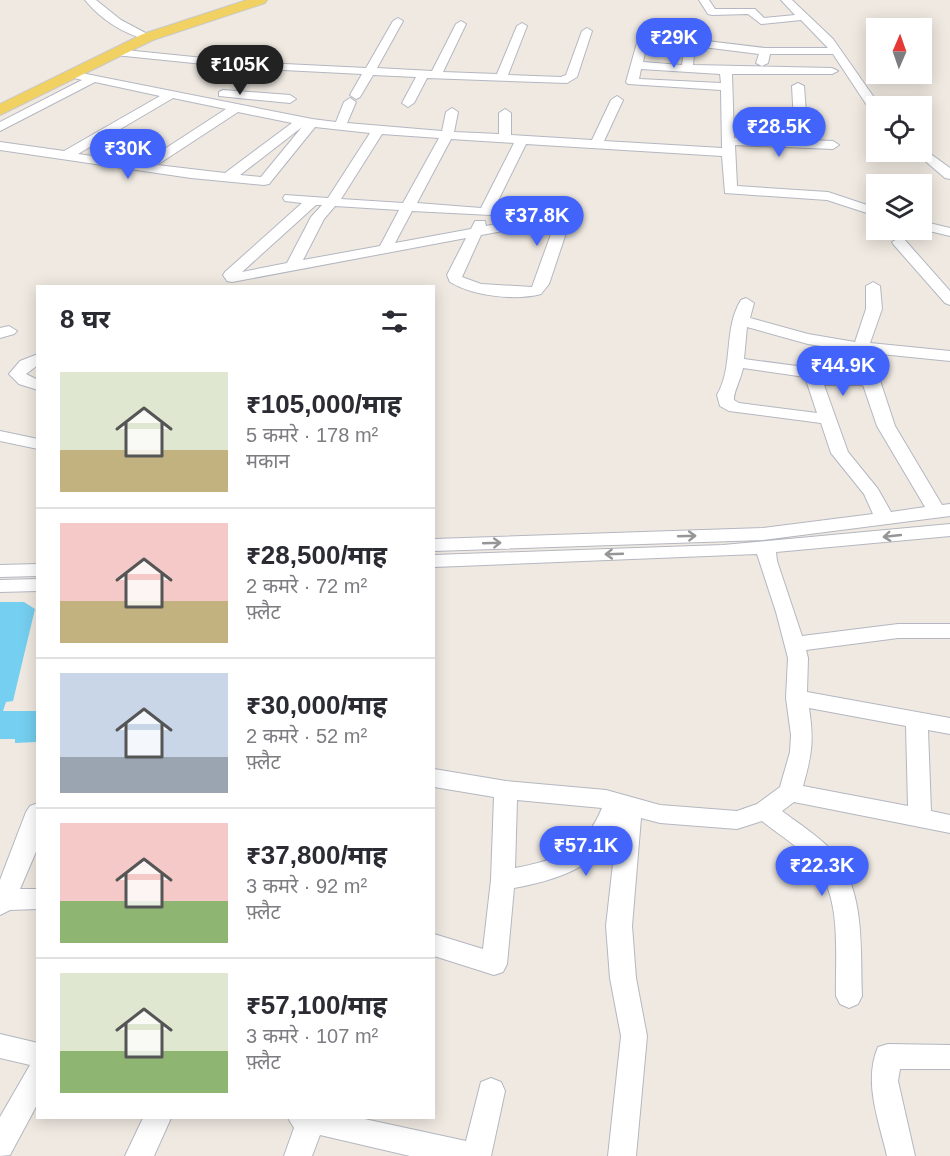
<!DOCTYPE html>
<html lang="hi">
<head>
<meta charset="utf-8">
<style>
  :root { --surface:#fff; --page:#f2f2f3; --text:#2b2b33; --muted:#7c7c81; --line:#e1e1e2; --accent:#4264fb }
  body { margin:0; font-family:Arial,"Noto Sans Devanagari",sans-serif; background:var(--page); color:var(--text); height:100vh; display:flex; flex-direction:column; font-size:22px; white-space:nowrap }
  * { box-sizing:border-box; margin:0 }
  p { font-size:20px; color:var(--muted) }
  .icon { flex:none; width:33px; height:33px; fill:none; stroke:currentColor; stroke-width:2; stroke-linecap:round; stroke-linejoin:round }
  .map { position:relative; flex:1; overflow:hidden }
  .details { position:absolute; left:36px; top:285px; width:399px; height:834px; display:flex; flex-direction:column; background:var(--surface); border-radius:0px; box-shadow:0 3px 15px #0003 }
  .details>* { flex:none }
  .needle { width:39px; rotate:2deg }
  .tools { position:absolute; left:866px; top:18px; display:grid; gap:12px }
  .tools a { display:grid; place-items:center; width:66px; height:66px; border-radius:0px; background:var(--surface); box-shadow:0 3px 15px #0003; font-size:30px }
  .price { position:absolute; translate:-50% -51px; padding:0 14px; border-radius:21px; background:var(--accent); color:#fff; font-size:20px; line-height:39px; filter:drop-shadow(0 2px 3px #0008) }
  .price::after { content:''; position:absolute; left:50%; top:36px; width:18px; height:14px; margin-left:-9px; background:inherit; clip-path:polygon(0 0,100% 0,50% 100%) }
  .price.selected { background:#222; color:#fff }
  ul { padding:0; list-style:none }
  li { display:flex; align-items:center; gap:18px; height:150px; padding:0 24px }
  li+li { border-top:2px solid var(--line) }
  li span { display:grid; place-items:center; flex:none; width:168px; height:120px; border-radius:0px; color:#555 }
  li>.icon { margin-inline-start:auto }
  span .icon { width:72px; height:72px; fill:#fffc; stroke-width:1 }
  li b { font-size:26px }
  h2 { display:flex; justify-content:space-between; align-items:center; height:72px; padding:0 24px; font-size:26px }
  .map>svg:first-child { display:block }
</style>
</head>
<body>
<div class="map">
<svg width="950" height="1156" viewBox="0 0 950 1156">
  <rect width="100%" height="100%" fill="#efe9e1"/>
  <path fill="#75cff0" d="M 0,602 L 24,602 L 35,609 L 13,701 L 6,702 L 3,711 L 37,711 L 36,742 L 15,743 L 15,739 L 0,739 Z"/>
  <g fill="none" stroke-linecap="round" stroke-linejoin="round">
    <defs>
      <path id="minor" d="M 85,0 L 96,0 L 121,20 L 153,37 L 148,40 C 124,34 101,20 85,0 Z
        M 699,0 L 709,0 L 715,9 L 755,9 L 764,18 L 795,15 L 781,0 L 792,0 L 833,39 L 880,106 L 876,106 L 876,114 L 872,113 L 833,54 L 770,54 L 768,63 L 762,66 L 756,63 L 759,54 L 695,46 L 693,65 L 832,68 L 838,71 L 832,74 L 732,74 L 734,138 L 795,140 L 792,86 L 798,83 L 804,86 L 808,140 L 833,141 L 839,145 L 833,149 L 735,145 L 737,186 L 828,192 L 876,208 L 876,216 L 827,200 L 725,193 L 722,156 L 526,144 L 491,215 L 412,211 L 395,243 L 471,229 L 475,221 L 485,221 L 486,226 L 552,214 L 568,218 L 570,221 L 549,284 L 541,294 C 515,301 473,296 450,282 L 447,275 L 466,238 L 232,282 L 227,281 L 223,275 L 225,272 L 302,203 L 285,201 L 283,198 L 285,195 L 328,198 L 370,133 L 315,127 L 269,184 L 264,185 L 191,178 L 0,150 L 0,142 L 64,151 L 160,96 L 95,82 L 0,131 L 0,122 L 82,80 L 67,76 L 67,72 L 71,71 L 312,119 L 336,122 L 344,102 L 350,98 L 356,102 L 347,123 L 442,131 L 446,112 L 452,108 L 458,112 L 454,132 L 499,134 L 499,113 L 505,109 L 511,113 L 511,135 L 592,140 L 611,100 L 617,96 L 623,100 L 604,141 L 722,148 L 721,90 L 628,84 L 626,82 L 640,32 L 648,32 L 649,34 L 643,62 L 682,65 L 685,42 L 690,39 L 765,48 L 828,48 L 801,20 L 761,24 L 748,14 L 712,15 L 708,14 ZM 641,69 L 720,74 L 721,83 L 639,79 ZM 173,98 L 226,109 L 143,163 L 78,154 ZM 238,112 L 292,123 L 225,173 L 157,165 ZM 302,127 L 261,177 L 240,175 ZM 382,134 L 439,138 L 403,203 L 341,199 ZM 451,139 L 514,143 L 481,208 L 417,203 ZM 316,205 L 322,205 L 311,217 L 287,263 L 242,272 ZM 335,206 L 399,210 L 380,246 L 303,260 L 324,219 ZM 552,222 L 555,223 L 532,287 L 481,284 L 462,277 L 481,235 Z
        M 398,18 L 403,21 L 377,68 L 432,71 L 456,24 L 461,21 L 466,24 L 443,72 L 497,74 L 517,26 L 522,23 L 527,26 L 508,75 L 561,77 L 566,75 L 582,31 L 587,28 L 592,31 L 577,77 L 567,83 L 427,78 L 414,103 L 408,107 L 402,103 L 416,77 L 373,75 L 360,97 L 356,99 L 350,95 L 362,74 L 243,68 L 115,55 L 109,52 L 115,49 L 243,62 L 366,68 L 393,21 Z
        M 223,90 L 290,95 L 296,99 L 290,103 L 219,96 L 219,92 Z
        M 921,147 L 950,168 L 950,179 L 945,178 L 917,154 L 915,152 L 921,152 Z
        M 921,221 L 950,228 L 950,236 L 921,229 Z
        M 899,238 L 904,239 L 950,291 L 950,305 L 945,303 L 894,245 L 892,242 Z
        M 873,282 L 880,286 L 882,309 L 870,343 L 950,351 L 950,361 L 871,353 L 895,426 L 942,505 L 950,504 L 950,516 L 763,540 L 434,551 L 434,539 L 763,528 L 873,514 L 864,494 L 831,453 L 821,423 L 729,411 L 720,406 L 717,395 C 734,366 723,329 741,300 L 746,298 L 754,303 L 750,318 L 808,334 L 855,342 L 866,309 L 866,286 ZM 747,327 L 808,344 L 854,351 L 861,375 L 821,375 L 818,370 L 812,368 L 744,359 ZM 743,368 L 805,377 L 817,413 L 739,403 L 734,400 C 733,393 741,379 743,368 ZM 824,385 L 863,385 L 877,426 L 925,507 L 891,512 L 878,489 L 848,452 Z
        M 9,326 L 17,331 L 14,334 L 0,338 L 0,328 Z
        M 38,354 L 38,365 L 26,374 L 38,380 L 38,390 L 19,384 L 9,374 L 20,361 Z
        M 0,431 L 38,439 L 38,449 L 0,441 Z
        M 950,524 L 950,536 L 776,552 L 777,561 L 802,636 L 898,624 L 950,624 L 950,638 L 898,638 L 806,650 L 808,658 L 807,692 L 950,718 L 950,734 L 928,730 L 931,811 L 950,815 L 950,833 L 794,802 L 782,811 C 799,824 819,836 833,852 C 866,891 860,949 862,996 L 858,1004 L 849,1008 L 840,1004 L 836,996 C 835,956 842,903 818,869 C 804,849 780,836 762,821 L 737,829 L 660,823 L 641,818 L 632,926 L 636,978 L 647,1036 L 636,1156 L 608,1156 L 621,1036 L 610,978 L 606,926 L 617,828 C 597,868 556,880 514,888 L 507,964 L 503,972 L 494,975 L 434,956 L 434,934 L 483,949 L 491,880 L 494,797 L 434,787 L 434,769 L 506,781 L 606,790 L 660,805 L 737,811 L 757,804 L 780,787 L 790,752 L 791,735 L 786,698 L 788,658 L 776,612 L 757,554 L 434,567 L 434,555 L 723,545 ZM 809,708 L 906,726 L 908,806 L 803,786 C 812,754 814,741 809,708 ZM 517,800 L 602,808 C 585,850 558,860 515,868 Z
        M 38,564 L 38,576 L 0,577 L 0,565 Z
        M 38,579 L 38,591 L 0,592 L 0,580 Z
        M 38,803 L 38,847 L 20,889 L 38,889 L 38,909 L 10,910 L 0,915 L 0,880 L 26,812 L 30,806 Z
        M 0,1034 L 38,1043 L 38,1103 L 10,1155 L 0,1156 L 0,1117 L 30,1065 L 0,1058 Z
        M 888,1044 L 950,1045 L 950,1069 L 900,1069 L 898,1081 L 915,1156 L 887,1156 C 879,1121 863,1082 878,1047 Z
        M 491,1078 L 501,1082 L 505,1091 L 491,1156 L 410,1156 L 320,1135 L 312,1156 L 284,1156 L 294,1128 L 288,1118 L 360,1118 L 466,1141 L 481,1082 Z
        M 143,1118 L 171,1118 L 154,1156 L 125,1156 Z"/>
      <path id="major" d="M 247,0 L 267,0 L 265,3 L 153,40 L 0,115 L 0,104 L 143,34 Z"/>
    </defs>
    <use href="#minor" stroke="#b4b7c1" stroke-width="2"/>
    <use href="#major" stroke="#c9c9c9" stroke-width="2"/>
    <use href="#minor" fill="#fff" fill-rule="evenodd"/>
    <use href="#major" fill="#f2d163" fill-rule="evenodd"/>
  </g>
  <defs><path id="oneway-shaft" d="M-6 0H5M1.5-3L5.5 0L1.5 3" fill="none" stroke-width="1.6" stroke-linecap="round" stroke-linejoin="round" transform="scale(1.5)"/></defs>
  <g stroke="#969696">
    <use href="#oneway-shaft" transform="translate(687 536) rotate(-2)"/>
    <use href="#oneway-shaft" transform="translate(892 536) rotate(174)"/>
    <use href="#oneway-shaft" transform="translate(492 543) rotate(-2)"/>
    <use href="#oneway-shaft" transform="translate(614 554) rotate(178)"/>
  </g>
</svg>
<div class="tools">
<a><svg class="needle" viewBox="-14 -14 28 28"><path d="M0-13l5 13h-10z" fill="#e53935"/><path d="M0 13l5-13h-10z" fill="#7c7c81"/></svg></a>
<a><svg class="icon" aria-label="locate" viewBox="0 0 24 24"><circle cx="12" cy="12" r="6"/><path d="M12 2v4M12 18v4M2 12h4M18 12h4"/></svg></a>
<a><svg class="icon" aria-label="layers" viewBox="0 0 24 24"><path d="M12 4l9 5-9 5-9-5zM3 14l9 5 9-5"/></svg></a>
</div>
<b class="price" style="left:674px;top:69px">₹29K</b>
<b class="price selected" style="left:240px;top:96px">₹105K</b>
<b class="price" style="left:779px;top:158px">₹28.5K</b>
<b class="price" style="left:128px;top:180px">₹30K</b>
<b class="price" style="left:537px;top:247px">₹37.8K</b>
<b class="price" style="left:843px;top:397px">₹44.9K</b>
<b class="price" style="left:586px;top:877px">₹57.1K</b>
<b class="price" style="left:822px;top:897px">₹22.3K</b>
<section class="details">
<h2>8 घर<svg class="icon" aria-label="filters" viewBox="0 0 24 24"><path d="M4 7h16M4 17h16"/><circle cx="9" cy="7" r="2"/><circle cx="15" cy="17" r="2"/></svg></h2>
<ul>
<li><span style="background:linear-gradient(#dfe7d0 65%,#c2b280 0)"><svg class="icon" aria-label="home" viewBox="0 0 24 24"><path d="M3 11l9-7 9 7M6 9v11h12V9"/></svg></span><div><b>₹105,000/माह</b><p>5 कमरे · 178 m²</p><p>मकान</p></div></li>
<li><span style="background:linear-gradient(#f6c9c9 65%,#c2b280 0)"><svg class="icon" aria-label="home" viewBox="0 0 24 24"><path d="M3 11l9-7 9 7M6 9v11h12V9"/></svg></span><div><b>₹28,500/माह</b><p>2 कमरे · 72 m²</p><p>फ़्लैट</p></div></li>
<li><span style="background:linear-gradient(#c9d6e8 70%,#9aa5b1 0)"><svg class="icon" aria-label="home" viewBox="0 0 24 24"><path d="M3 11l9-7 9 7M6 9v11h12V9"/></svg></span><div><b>₹30,000/माह</b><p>2 कमरे · 52 m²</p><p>फ़्लैट</p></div></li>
<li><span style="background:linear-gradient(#f6c9c9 65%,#8fb573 0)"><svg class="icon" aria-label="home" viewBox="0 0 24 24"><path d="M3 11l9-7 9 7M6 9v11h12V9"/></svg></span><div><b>₹37,800/माह</b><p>3 कमरे · 92 m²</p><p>फ़्लैट</p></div></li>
<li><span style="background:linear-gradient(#dfe7d0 65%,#8fb573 0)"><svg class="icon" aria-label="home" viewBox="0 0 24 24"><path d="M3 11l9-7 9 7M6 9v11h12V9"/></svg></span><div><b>₹57,100/माह</b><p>3 कमरे · 107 m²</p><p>फ़्लैट</p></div></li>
</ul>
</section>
</div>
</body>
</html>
